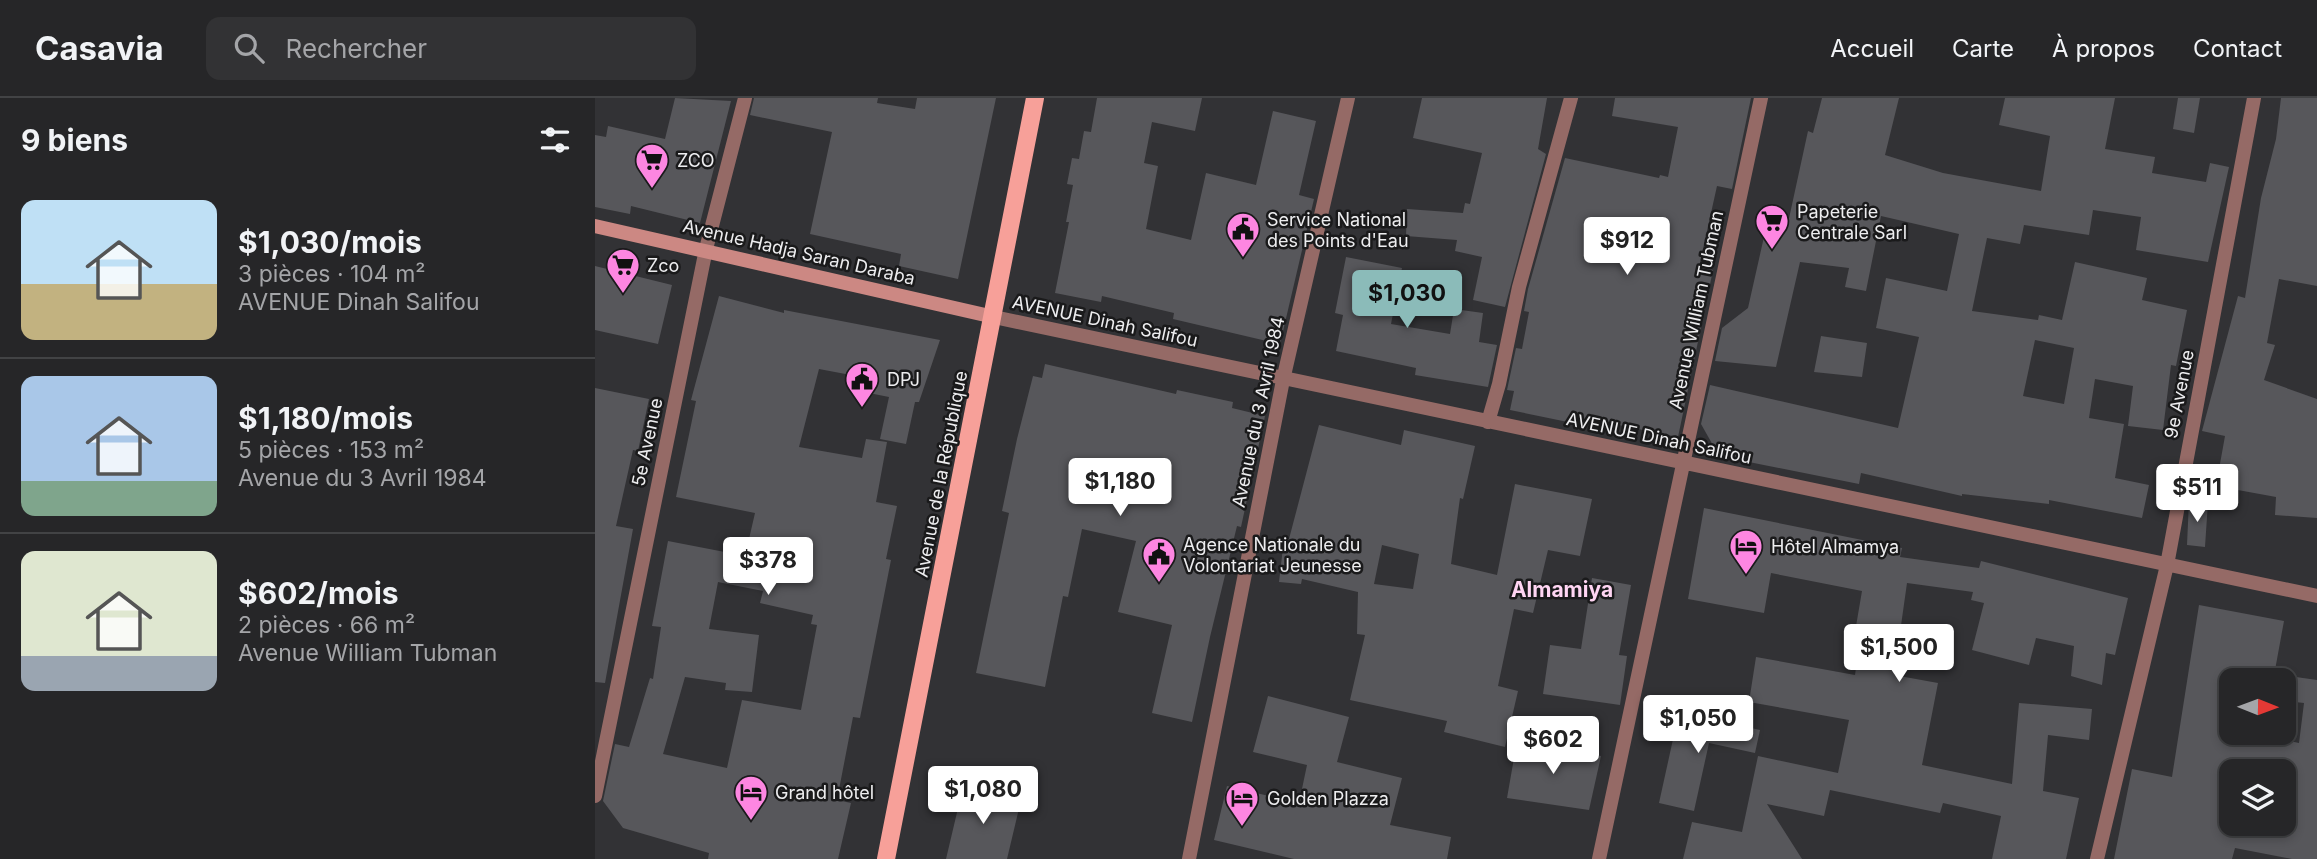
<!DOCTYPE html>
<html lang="fr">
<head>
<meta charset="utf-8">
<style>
  :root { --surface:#262628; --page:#323234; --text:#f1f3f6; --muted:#a4a5a8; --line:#424345; --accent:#8bbbb9 }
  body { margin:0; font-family:Inter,sans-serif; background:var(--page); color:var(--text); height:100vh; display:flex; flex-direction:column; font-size:26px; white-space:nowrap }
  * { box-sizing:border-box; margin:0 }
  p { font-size:23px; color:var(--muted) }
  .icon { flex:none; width:38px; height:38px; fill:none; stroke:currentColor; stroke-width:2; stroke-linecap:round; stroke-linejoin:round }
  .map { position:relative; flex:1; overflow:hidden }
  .panel { display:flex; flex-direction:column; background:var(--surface); width:595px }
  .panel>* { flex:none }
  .needle { width:46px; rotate:91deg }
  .controls { position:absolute; left:1624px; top:570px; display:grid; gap:14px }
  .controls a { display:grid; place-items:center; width:77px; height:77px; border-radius:14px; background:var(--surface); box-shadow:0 4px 10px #0003,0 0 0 2px var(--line); font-size:35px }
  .price { position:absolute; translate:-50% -60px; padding:0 16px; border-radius:7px; background:#fff; color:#222; font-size:23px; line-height:46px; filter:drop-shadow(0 2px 4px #0008) }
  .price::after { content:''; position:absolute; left:50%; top:42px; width:21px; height:16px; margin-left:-10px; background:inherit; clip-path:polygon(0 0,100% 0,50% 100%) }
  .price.current { background:var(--accent); color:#111 }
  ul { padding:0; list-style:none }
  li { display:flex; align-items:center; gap:21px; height:175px; padding:0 21px }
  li+li { border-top:2px solid var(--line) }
  li span { display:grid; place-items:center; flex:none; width:196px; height:140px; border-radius:14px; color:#555 }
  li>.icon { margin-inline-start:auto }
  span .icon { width:84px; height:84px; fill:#fffc; stroke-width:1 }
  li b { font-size:30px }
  h2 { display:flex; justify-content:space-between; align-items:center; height:84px; padding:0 21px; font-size:30px }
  header { display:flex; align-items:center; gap:42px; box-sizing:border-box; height:98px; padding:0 35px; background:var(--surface); border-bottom:2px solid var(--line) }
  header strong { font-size:33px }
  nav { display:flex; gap:38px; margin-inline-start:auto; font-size:24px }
  .search { width:490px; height:63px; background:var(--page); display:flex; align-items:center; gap:18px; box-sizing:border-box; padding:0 24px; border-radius:14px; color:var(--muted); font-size:26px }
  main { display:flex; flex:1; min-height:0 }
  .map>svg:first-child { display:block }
</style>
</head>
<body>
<header>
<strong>Casavia</strong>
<div class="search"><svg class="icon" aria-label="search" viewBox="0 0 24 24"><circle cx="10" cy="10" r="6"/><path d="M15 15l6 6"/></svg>Rechercher</div>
<nav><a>Accueil</a><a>Carte</a><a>À propos</a><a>Contact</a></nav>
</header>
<main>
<section class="panel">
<h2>9 biens<svg class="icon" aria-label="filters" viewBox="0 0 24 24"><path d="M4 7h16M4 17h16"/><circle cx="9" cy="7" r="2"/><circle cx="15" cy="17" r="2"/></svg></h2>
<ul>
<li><span style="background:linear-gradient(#bfe0f5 60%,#c2b280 0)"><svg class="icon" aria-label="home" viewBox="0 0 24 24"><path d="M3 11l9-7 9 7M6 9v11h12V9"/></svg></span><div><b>$1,030/mois</b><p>3 pièces · 104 m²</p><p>AVENUE Dinah Salifou</p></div></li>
<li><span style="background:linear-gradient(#a9c7e8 75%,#7fa58c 0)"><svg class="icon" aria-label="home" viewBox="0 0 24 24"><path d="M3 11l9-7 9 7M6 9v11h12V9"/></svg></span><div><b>$1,180/mois</b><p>5 pièces · 153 m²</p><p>Avenue du 3 Avril 1984</p></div></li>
<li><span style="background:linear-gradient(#dfe7d0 75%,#9aa5b1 0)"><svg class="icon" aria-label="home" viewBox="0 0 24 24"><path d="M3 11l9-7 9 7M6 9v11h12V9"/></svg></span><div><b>$602/mois</b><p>2 pièces · 66 m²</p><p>Avenue William Tubman</p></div></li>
</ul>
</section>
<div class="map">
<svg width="1722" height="761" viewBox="0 0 1722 761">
  <rect width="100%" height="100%" fill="#323235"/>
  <path fill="#57575b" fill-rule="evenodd" d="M 80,0 L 136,3 L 105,125 L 36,108 L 35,116 L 0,109 L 0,37 L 11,39 L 13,28 L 70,41 Z
    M 159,0 L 283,0 L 282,5 L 320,11 L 322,0 L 401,0 L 363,181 L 304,168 L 306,156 L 215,136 L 237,34 L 155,17 Z
    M 502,0 L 607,0 L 600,33 L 557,24 L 549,65 L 563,68 L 551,131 L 596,142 L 611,75 L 661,87 L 678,13 L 721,23 L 704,97 L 719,101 L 685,246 L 578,221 L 579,215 L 507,198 L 506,204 L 460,195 L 474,124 L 471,124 L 478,87 L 472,86 L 477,60 L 484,61 L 489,33 L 496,34 Z
    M 827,0 L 952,0 L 943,51 L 951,56 L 910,209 L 878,202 L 887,159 L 860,153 L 862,142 L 811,138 L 812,111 L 868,115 L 870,105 L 875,106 L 887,55 L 818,40 Z
    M 1020,0 L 1156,0 L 1137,91 L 1122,88 L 1104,169 L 1118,172 L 1083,339 L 1004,323 L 1002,330 L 915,312 L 919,293 L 912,292 L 921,250 L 927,251 L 934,214 L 929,213 L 933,191 L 970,60 L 1064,80 L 1065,77 L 1073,79 L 1083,29 L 1017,18 Z
    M 1227,0 L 1304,0 L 1290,57 L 1348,75 L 1446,93 L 1455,38 L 1404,27 L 1410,0 L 1520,0 L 1510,51 L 1560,59 L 1557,75 L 1611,84 L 1615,65 L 1634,69 L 1613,164 L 1541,152 L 1546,119 L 1498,112 L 1494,137 L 1429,127 L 1425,146 L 1392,140 L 1377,213 L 1443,222 L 1444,217 L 1467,222 L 1480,164 L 1552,180 L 1547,202 L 1592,212 L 1581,268 L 1576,267 L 1568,332 L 1533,328 L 1538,288 L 1500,281 L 1494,320 L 1529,326 L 1520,380 L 1554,387 L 1547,420 L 1454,402 L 1454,406 L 1367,396 L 1367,398 L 1266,375 L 1264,386 L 1124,358 L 1106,326 L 1115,287 L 1303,330 L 1324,239 L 1281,230 L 1291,180 L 1352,193 L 1364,136 L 1286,118 L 1271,193 L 1250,189 L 1254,170 L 1205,164 L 1181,269 L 1120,263 L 1127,230 L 1153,210 L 1173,121 L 1193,125 L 1213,33 L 1218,35 ZM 1440,242 L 1479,250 L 1469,306 L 1428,298 Z
    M 1583,0 L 1605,0 L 1599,35 L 1578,31 Z
    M 1686,0 L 1722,0 L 1722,188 L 1684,181 L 1672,245 L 1680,247 L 1669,282 L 1722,301 L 1722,420 L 1680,417 L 1681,399 L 1621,388 L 1630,338 L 1607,333 L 1643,198 L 1650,200 L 1666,100 L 1681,41 Z
    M 751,159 L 807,170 L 796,226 L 855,236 L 859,211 L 888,215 L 884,244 L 902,247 L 893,289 L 820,277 L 821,270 L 741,253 L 748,217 L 740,215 Z
    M 0,168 L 77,187 L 63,246 L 0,232 Z
    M 124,198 L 189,215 L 189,212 L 345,242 L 324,304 L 320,304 L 311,346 L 285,341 L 294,299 L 274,295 L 277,281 L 224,271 L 204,349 L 267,360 L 271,341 L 292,344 L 281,404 L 302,408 L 291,461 L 296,462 L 265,620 L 258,619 L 242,702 L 256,705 L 243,761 L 113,761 L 114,755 L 28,730 L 8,703 L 20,646 L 34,649 L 55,580 L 58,581 L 66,529 L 57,528 L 73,443 L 135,455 L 136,451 L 151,454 L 160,415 L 81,399 L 101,303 L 96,302 ZM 123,484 L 168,493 L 165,505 L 218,517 L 216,526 L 222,527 L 206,612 L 147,602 L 132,670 L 68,656 L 90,579 L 131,585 L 130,592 L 157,594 L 164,537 L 114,531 Z
    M 1226,238 L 1272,245 L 1267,279 L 1219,274 Z
    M 450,266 L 581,296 L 582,292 L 638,304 L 637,310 L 670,318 L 646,429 L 642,428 L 615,539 L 597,624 L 557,615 L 577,527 L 523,514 L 541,443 L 487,431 L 473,499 L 468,498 L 450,589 L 381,575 L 414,415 L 407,413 L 422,341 L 438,278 L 447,280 Z
    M 0,290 L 54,301 L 43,353 L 38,352 L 21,428 L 38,431 L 10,585 L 0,584 Z
    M 724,327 L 806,347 L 809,332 L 880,348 L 868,401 L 865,400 L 856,466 L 902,477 L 920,386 L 997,401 L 985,458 L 953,452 L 938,515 L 919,511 L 903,588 L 923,593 L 910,649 L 849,634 L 852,623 L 755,602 L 770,537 L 762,536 L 763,494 L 707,481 L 706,486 L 684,484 L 689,441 L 694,441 ZM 787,447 L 824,456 L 818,491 L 779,486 Z
    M 1594,403 L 1613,404 L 1610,449 L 1592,447 Z
    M 1109,410 L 1307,450 L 1305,459 L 1384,470 L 1386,463 L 1533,500 L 1520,557 L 1511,555 L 1507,587 L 1476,578 L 1479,548 L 1441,540 L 1434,567 L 1377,552 L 1389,505 L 1376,502 L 1378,494 L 1312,485 L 1299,577 L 1343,585 L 1327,667 L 1417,686 L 1424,605 L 1497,611 L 1494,642 L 1453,637 L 1448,693 L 1484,700 L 1471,761 L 1397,761 L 1406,718 L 1348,705 L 1345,715 L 1235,692 L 1229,718 L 1172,706 L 1207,761 L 1088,761 L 1097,724 L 1147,734 L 1163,658 L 1243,675 L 1254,622 L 1154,604 L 1161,559 L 1260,577 L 1266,534 L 1260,534 L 1267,493 L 1176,475 L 1169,515 L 1093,501 Z
    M 997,480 L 1036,487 L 1024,557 L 1032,558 L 1025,607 L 948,596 L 955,547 L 986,551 Z
    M 1604,507 L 1689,523 L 1678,583 L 1636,583 L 1636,635 L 1655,635 L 1704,645 L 1709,605 L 1691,603 L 1694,578 L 1722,582 L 1722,761 L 1697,761 L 1640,750 L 1637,761 L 1519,761 L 1537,671 L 1577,679 ZM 1636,674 L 1689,674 L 1689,726 L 1636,726 Z
    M 673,598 L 754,619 L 742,664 L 807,680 L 795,727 L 856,739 L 852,761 L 699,761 L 619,742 L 632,688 L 704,705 L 712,667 L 658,654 Z
    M 1084,614 L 1165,632 L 1160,655 L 1114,645 L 1099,713 L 1064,705 Z
    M 922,643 L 1006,658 L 994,712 L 912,700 Z
    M 368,689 L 426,702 L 412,761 L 351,761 Z"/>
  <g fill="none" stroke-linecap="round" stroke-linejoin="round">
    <path stroke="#956a66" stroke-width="14" d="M 399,219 L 1722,498
      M 893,324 L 904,286 L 924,189 L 976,0
      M 0,698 L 111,151 L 150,0
      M 594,761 L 688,282 L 753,0
      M 1004,761 L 1166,0
      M 1502,761 L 1572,467 L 1659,0"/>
    <path stroke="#cc8883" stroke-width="14" d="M 0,128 L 399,219"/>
    <path stroke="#f7a099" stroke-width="18" d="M 291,761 L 440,0"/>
  </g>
  <defs>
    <symbol id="supermarket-pin" viewBox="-11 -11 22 30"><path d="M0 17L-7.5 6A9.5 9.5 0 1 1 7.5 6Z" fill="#fd86e1" stroke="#1a1a1b"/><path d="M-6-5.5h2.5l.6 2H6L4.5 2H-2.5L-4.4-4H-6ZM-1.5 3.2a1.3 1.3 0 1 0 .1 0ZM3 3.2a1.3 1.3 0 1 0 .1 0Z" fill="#111"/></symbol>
    <symbol id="civic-pin" viewBox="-11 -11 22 30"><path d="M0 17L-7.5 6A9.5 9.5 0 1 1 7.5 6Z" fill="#fd86e1" stroke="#1a1a1b"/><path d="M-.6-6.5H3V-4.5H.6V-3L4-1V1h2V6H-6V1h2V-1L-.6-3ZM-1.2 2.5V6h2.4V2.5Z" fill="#111"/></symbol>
    <symbol id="hotel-pin" viewBox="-11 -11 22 30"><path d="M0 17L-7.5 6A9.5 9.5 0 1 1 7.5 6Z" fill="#fd86e1" stroke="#1a1a1b"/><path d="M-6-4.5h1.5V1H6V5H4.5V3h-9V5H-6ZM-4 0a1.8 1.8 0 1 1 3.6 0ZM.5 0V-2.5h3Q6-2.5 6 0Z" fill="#111"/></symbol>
  </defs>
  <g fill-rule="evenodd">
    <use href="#supermarket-pin" x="38" y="43" width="38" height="52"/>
    <use href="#supermarket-pin" x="1158" y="104" width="38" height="52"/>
    <use href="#civic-pin" x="629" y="112" width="38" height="52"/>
    <use href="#supermarket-pin" x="9" y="148" width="38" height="52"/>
    <use href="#civic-pin" x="248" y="262" width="38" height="52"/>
    <use href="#hotel-pin" x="1132" y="429" width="38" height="52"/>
    <use href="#civic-pin" x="545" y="437" width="38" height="52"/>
    <use href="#hotel-pin" x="137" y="675" width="38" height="52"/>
    <use href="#hotel-pin" x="628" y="681" width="38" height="52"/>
  </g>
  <g text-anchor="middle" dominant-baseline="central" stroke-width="5" stroke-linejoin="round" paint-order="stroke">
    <g font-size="18" fill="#ededef" stroke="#1a1a1b" text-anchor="start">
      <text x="82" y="62">ZCO</text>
      <text x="1202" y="113">Papeterie<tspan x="1202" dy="21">Centrale Sarl</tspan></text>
      <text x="672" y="121">Service National<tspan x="672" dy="21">des Points d'Eau</tspan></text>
      <text x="52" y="167">Zco</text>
      <text x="292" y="281">DPJ</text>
      <text x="588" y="446">Agence Nationale du<tspan x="588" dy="21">Volontariat Jeunesse</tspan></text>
      <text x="1176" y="448">Hôtel Almamya</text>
      <text x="180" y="694">Grand hôtel</text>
      <text x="672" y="700">Golden Plazza</text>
    </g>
    <g font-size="18" fill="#ededef" stroke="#1a1a1b">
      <text transform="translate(204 154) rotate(13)">Avenue Hadja Saran Daraba</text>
      <text transform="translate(1101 212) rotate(-78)">Avenue William Tubman</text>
      <text transform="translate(510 223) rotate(12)">AVENUE Dinah Salifou</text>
      <text transform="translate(1584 296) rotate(-79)">9e Avenue</text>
      <text transform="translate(663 314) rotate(-78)">Avenue du 3 Avril 1984</text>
      <text transform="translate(1064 340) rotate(12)">AVENUE Dinah Salifou</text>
      <text transform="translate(52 344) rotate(-78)">5e Avenue</text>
      <text transform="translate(346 376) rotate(-79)">Avenue de la République</text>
    </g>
    <g font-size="21" font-weight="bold" fill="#ffd5f3" stroke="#1a1a1b">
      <text x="967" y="491">Almamiya</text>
    </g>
  </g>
</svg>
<div class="controls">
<a><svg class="needle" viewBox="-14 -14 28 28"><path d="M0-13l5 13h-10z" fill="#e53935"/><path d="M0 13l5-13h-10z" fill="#a4a5a8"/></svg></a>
<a><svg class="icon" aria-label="layers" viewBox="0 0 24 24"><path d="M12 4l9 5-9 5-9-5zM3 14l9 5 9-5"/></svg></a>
</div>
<b class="price" style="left:1032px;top:179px">$912</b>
<b class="price current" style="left:812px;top:232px">$1,030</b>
<b class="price" style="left:525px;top:420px">$1,180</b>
<b class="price" style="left:1602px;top:426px">$511</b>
<b class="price" style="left:173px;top:499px">$378</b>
<b class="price" style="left:1304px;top:586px">$1,500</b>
<b class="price" style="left:1103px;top:657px">$1,050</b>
<b class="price" style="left:958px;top:678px">$602</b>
<b class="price" style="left:388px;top:728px">$1,080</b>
</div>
</main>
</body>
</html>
